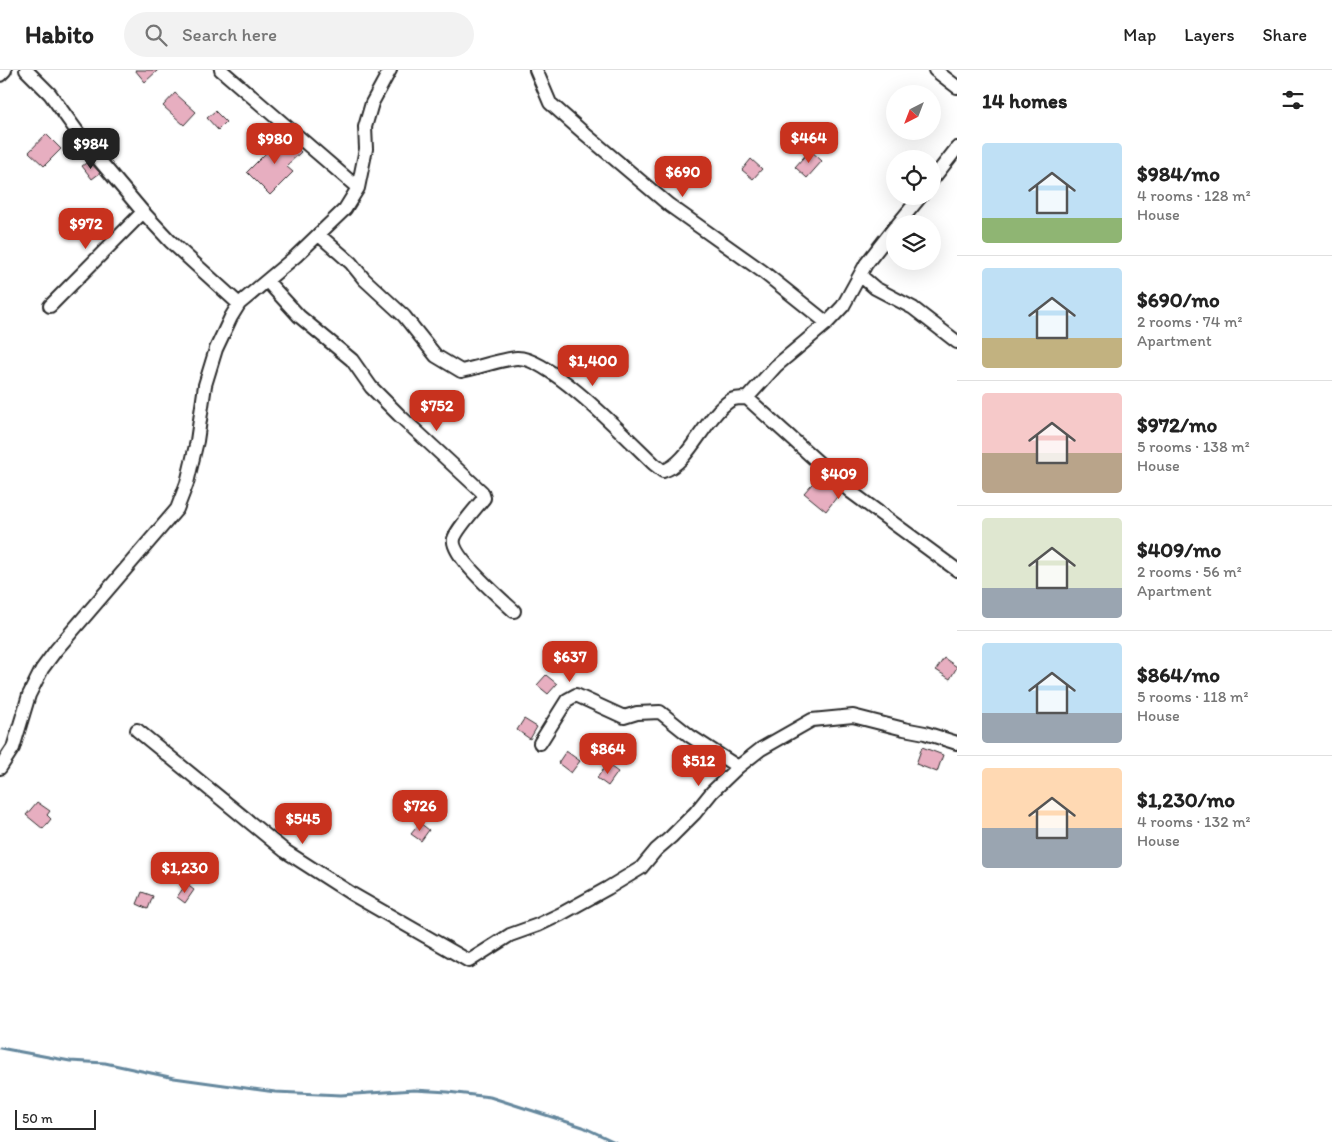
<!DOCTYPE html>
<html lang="en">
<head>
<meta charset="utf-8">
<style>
  :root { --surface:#fff; --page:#f2f2f2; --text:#222; --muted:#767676; --line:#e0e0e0; --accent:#c8321e }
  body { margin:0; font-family:Itim,sans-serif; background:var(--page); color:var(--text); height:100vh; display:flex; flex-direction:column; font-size:19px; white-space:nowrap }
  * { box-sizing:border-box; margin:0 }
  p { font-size:16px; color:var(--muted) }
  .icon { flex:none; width:28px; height:28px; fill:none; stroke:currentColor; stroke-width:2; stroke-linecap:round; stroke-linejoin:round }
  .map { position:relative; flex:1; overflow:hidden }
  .sheet { display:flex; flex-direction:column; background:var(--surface); width:375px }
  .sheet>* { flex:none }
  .needle { width:32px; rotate:222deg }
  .fabs { position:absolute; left:886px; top:15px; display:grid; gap:10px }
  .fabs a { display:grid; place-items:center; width:55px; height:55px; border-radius:50%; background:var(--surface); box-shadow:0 5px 20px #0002; font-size:25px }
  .scale { position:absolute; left:15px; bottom:12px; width:81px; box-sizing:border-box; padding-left:5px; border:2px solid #2b2b2b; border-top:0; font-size:14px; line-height:18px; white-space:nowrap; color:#2b2b2b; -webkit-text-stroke:4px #fff; paint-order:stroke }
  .price { position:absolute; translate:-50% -42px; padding:0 11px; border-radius:10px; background:var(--accent); color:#fff; font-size:16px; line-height:32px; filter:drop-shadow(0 1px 2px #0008) }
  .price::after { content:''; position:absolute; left:50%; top:30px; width:15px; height:11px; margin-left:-8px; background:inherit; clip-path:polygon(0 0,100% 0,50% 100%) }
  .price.on { background:#222; color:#fff }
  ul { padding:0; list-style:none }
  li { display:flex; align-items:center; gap:15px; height:125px; padding:0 25px }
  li+li { border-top:1px solid var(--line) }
  li span { display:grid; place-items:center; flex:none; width:140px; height:100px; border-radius:5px; color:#555 }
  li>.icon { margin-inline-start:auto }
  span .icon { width:60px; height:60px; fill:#fffc; stroke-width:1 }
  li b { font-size:21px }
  h2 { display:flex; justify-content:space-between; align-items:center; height:60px; padding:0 25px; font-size:21px }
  header { display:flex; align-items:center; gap:30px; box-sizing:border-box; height:70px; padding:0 25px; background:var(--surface); border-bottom:1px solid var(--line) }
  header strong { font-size:24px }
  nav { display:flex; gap:28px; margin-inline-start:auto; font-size:18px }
  .search { width:350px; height:45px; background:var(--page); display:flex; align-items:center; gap:12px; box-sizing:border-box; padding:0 18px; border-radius:28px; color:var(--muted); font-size:19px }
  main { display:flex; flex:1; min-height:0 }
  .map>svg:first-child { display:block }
</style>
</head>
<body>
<header>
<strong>Habito</strong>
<div class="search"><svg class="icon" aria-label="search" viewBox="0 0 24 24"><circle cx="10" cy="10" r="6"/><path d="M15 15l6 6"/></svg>Search here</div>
<nav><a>Map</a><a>Layers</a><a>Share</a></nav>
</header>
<main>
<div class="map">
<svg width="957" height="1072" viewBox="0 0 957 1072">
  <rect width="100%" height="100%" fill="#fff"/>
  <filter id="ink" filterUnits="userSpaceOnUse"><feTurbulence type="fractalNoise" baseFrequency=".02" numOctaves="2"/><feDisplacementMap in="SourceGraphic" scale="10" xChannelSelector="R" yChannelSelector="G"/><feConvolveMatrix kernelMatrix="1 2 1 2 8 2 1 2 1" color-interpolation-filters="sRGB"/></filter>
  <g filter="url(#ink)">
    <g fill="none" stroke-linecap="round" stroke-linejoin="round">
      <path stroke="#65889e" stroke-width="3" d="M 0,978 L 70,991 L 105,993 L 174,1008 L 275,1022 L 341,1025 L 414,1020 L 448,1022 L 490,1027 L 583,1057 L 615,1072"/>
    </g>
    <path fill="#e7aec0" stroke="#2b2b2b" d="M 135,0 L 158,0 L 145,12 Z
      M 175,23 L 196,42 L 184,55 L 163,36 Z
      M 215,41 L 226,52 L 218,60 L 207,48 Z
      M 46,64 L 61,79 L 44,96 L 29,82 Z
      M 284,65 L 301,82 L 286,96 L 293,102 L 270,125 L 247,102 Z
      M 810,80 L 822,91 L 807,108 L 795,97 Z
      M 751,89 L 762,99 L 753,109 L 742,100 Z
      M 89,91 L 100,103 L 92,109 L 82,96 Z
      M 819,406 L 840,423 L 826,441 L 804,423 Z
      M 944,588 L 957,597 L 950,609 L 936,600 Z
      M 546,605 L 557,614 L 548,624 L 537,615 Z
      M 524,649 L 537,657 L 530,669 L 517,660 Z
      M 922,677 L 943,685 L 937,702 L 916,694 Z
      M 566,681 L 580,691 L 571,703 L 558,693 Z
      M 607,694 L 618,702 L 608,716 L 597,708 Z
      M 37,732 L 50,741 L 47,745 L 51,749 L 43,759 L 26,745 Z
      M 420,753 L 429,760 L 421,771 L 411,764 Z
      M 186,814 L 194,820 L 185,833 L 177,827 Z
      M 142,822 L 153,826 L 148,839 L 137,834 Z"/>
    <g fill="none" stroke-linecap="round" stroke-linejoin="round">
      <defs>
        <path id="street" d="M 26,0 L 50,24 L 89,78 L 143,142 L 170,171 L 239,234
          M 221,0 L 358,118
          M 536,0 L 550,33 L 585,64 L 669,135 L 762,201 L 827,253
          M 935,0 L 957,17
          M 0,5 L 5,0
          M 932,110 L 957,78
          M 898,154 L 921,126
          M 319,165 L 351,193 L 364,209 L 404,246 L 436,286 L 461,301 C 476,298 503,289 517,288 C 550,287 629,370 654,394 L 663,401 C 689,394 705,346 731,330 C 735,328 742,328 747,328 L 776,296 L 827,253 L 843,236 L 866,194 L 895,157
          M 861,206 L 875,218 L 913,238 L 957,272
          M 267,211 L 299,246 L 352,290 L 371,317 L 399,345 L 482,422 L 484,428 C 477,437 456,460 454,469 C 450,485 501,529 514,541
          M 50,236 L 143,142
          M 747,328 L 851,422 L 957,500
          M 137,660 L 285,781 L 352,824 L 469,891 L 510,865 L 538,855 L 561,844 L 608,818 L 641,798 L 656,780 L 671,767 L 695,743 L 712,722 L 738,697 L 761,679 L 812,650 L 853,646 L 904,659 L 925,663 L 957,673
          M 540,673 L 567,630 L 576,625 L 624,647 L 637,643 L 660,642 L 690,666 L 738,697
          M 0,698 L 13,678 L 29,625 L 42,599 L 56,580 L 177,439 L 187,413 L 197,371 L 205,315 L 216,279 L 231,247 L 239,234 L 296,186 L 345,139 L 358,118 L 366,79 L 365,57 L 372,33 L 390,0"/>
      </defs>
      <use href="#street" stroke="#2b2b2b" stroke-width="16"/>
      <use href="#street" stroke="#fff" stroke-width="12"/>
    </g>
  </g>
</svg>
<div class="fabs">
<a><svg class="needle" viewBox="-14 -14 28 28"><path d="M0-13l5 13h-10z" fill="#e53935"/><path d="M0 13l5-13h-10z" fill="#767676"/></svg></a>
<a><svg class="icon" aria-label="locate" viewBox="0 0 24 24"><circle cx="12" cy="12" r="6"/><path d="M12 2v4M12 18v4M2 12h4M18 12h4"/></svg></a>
<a><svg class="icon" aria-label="layers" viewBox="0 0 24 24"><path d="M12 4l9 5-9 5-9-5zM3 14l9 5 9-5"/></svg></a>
</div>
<div class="scale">50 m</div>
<b class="price" style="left:809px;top:94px">$464</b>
<b class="price" style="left:275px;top:95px">$980</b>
<b class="price on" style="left:91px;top:100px">$984</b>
<b class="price" style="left:683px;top:128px">$690</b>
<b class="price" style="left:86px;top:180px">$972</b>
<b class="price" style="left:593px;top:317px">$1,400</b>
<b class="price" style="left:437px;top:362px">$752</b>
<b class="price" style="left:839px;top:430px">$409</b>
<b class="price" style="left:570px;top:613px">$637</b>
<b class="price" style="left:608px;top:705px">$864</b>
<b class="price" style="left:699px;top:717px">$512</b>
<b class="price" style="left:420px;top:762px">$726</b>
<b class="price" style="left:303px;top:775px">$545</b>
<b class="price" style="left:185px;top:824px">$1,230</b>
</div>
<section class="sheet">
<h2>14 homes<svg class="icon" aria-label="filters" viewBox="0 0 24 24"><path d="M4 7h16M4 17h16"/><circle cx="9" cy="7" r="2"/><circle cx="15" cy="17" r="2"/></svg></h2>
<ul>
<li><span style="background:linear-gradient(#bfe0f5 75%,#8fb573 0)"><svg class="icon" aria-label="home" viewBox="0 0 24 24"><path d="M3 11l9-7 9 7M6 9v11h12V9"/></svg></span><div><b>$984/mo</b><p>4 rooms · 128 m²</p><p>House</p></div></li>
<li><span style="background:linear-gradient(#bfe0f5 70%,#c2b280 0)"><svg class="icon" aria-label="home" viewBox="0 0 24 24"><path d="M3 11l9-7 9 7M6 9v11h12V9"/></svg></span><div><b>$690/mo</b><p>2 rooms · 74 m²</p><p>Apartment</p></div></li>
<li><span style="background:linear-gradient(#f6c9c9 60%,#b9a48a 0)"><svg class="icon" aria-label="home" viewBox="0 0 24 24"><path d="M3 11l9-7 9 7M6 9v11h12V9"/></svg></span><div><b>$972/mo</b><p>5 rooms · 138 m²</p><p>House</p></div></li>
<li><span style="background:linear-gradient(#dfe7d0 70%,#9aa5b1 0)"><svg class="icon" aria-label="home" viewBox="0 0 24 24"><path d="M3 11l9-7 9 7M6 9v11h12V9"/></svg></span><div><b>$409/mo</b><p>2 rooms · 56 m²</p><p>Apartment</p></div></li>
<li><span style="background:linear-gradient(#bfe0f5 70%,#9aa5b1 0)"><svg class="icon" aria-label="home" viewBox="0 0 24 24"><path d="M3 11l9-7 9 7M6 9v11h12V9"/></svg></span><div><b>$864/mo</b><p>5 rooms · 118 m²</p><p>House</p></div></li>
<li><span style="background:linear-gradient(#ffd9b3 60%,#9aa5b1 0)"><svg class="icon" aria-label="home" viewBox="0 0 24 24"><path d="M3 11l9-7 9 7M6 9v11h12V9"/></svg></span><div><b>$1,230/mo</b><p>4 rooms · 132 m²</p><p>House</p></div></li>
</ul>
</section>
</main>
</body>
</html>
